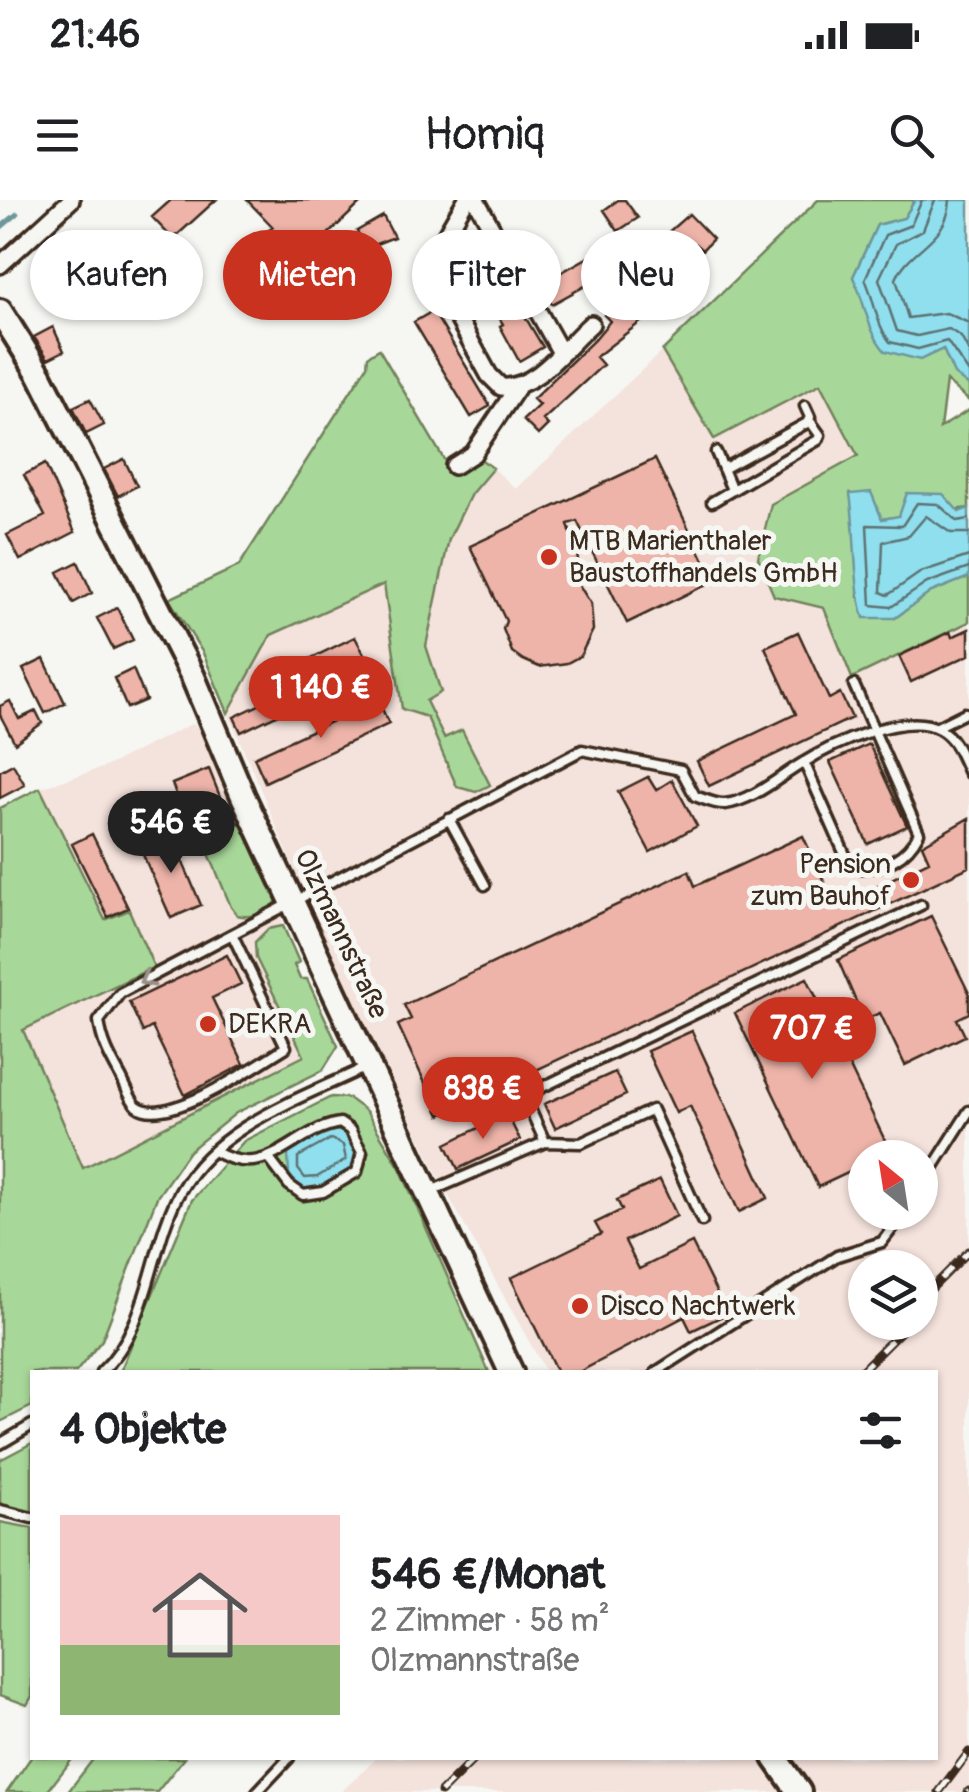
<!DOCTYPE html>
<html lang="de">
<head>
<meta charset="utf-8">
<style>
  :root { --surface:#fff; --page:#f2f2f2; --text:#202124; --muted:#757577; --accent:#c8321e }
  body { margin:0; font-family:Pangolin,sans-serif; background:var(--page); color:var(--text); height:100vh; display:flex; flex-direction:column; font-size:38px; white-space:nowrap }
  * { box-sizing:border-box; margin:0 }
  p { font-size:32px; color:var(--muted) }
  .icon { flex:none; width:55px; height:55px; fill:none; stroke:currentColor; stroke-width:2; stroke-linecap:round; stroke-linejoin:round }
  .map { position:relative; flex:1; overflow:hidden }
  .details { position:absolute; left:30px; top:1170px; width:908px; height:390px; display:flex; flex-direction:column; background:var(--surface); border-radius:0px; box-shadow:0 2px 8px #0004 }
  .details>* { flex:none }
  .guide { position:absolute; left:30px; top:30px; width:910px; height:90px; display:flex; gap:20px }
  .needle { width:65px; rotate:330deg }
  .controls { position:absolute; left:848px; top:940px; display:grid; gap:20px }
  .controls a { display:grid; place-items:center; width:90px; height:90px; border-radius:50%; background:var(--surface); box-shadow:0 2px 8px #0004; font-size:50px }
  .price { position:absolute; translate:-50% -85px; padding:0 22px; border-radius:35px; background:var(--accent); color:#fff; font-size:32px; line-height:65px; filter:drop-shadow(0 2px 5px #0008) }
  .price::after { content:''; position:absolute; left:50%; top:60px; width:30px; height:22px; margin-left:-15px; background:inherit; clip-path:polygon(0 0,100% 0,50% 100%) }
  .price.current { background:#222; color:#fff }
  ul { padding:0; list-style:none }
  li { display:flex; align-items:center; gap:30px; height:250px; padding:0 30px }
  li span { display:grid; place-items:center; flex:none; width:280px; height:200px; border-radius:0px; color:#555 }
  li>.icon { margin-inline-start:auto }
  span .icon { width:120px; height:120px; fill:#fffc; stroke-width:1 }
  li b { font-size:42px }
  h2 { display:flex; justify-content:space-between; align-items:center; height:120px; padding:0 30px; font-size:42px }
  .tag { padding:0 35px; border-radius:45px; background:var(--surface); box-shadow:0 2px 8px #0004; font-size:35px; line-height:90px }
  .tag.current { background:var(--accent); color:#fff }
  .status { display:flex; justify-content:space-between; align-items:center; height:70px; padding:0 50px; background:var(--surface); direction:ltr }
  .status svg { height:28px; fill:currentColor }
  header { display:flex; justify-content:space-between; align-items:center; height:130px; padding:0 30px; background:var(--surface); font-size:45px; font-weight:600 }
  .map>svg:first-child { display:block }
</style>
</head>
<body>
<div class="status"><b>21:46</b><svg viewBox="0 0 49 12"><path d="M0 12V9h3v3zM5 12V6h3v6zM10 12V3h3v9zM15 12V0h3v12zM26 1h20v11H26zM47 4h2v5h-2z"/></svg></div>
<header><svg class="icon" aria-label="menu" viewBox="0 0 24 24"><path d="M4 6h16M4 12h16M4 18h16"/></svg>Homiq<svg class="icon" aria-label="search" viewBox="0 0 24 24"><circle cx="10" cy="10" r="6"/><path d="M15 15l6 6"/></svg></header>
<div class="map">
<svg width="969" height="1592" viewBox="0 0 969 1592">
  <rect width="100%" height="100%" fill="#f6f6f2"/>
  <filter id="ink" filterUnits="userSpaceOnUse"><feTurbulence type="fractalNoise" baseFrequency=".01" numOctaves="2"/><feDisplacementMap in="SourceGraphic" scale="20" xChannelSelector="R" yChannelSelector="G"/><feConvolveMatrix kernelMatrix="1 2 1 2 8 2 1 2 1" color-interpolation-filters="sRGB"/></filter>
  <g filter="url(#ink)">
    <path fill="#f4e2dc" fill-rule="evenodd" d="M 662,151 L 714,239 L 819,184 L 858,256 L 771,304 L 824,408 L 852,478 L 969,422 L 969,1592 L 341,1592 L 377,1558 L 935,1558 L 935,1172 L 546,1172 L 444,988 L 325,741 L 228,513 L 271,435 L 384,383 L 402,509 L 427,517 L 457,587 L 490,586 L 463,531 L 444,539 L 426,500 L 441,492 L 426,446 L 449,339 L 471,294 L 493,268 L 516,289 ZM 865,958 L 920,958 L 920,1012 L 865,1012 ZM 865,1068 L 920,1068 L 920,1122 L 865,1122 Z
      M 191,524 L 202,529 L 277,690 L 283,726 L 256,758 L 304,856 L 83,969 L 23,830 L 154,766 L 105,721 L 40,588 L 105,567 Z"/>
    <path fill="#a8d899" stroke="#72815c" stroke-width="2.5" d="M 818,0 L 915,0 L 904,18 L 877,25 L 853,77 L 866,105 L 943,149 L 954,173 L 969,186 L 969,201 L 946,181 L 940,228 L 969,210 L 969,308 L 881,319 L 851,294 L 859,349 L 858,397 L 895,418 L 931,392 L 969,377 L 969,422 L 852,478 L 824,408 L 774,396 L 758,358 L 771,304 L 858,256 L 820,184 L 714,239 L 662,151 Z
      M 379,149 L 453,275 L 479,258 L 493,268 L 471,294 L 449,339 L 426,446 L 441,492 L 426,501 L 444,538 L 462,530 L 490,585 L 476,592 L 457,587 L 427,517 L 402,509 L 384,384 L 271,435 L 228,513 L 203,453 L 169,399 L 239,366 L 367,166 L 368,156 Z
      M 40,588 L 105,720 L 129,710 L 154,767 L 23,830 L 83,968 L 304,856 L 256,758 L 255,742 L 268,729 L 283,726 L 299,762 L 294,765 L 300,779 L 307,779 L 338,846 L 323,870 L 236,913 L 189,951 L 157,997 L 102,1140 L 76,1172 L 32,1172 L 32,1206 L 0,1222 L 0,608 Z
      M 232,622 L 245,624 L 277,690 L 278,700 C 268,713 253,719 237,715 L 231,707 L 203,639 Z
      M 331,897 L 348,898 L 366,911 L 400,968 L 489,1172 L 120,1172 L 192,1000 L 244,941 Z
      M 32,1243 L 32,1323 L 0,1316 L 0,1260 Z
      M 0,1322 L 32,1328 L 32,1496 L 27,1505 L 0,1495 Z
      M 32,1556 L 73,1558 L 47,1592 L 7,1592 Z
      M 94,1558 L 184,1558 L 157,1592 L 68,1592 Z"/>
    <path fill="#90dfef" stroke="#6e979b" stroke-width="2.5" d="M 915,0 L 969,0 L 969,186 L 954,174 L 943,149 L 920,160 L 885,151 C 866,129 866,103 853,77 L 877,25 L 904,18 Z
      M 871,292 L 882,319 L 899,316 L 907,293 L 943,294 L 959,312 L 969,308 L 969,377 L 931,392 L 895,418 L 864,418 C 853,384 856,333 850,294 Z
      M 328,929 L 344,932 L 358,959 C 348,977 322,989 302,989 L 289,975 L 288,954 Z"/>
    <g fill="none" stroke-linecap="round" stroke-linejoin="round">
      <path stroke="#5d7272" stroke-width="2.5" d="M 922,0 L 911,25 L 885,35 L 865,79 C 875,100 875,123 890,142 L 918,149 L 947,141 L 969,173
        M 935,0 L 923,30 L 896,44 L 879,79 L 897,131 L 917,136 L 949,129 L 961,137 L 969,152
        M 950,0 C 948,42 909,47 896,79 L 908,118 L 946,113 L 969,123
        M 969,319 L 957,321 L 938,304 L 917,303 L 902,326 L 867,325 L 871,405 L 891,407 L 927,383 L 969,368
        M 969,333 L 951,333 L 926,316 L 909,336 L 883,342 L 881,392 L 888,395 L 921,372 L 969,356
        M 331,939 L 343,945 L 346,960 L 317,977 L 305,978 L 298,969 L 298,957 Z"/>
      <path stroke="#6e979b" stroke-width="5" d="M 0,28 L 17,14"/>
    </g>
    <path fill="#eeb4a9" stroke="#3b2a1e" stroke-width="2.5" d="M 171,0 L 216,0 L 173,39 L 152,17 Z
      M 247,0 L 364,0 L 299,62 L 295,59 L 270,77 L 247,46 L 273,27 Z
      M 618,0 L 625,0 L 638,18 L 618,31 L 604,10 Z
      M 689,14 L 713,39 L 702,50 L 695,44 L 684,54 L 666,34 Z
      M 383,16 L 394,37 L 366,48 L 357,31 Z
      M 539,35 L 560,73 L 617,41 L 636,69 L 592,94 L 587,85 L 552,104 L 519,46 Z
      M 131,38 L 151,60 L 134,76 L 113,54 Z
      M 479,39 L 543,147 L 519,161 L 500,126 L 503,124 L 464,59 L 461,49 Z
      M 77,47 L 94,65 L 78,79 L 62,62 Z
      M 620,99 L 642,121 L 596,157 L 603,165 L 543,220 L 548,225 L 538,235 L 523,220 L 539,205 L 533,199 L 595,139 L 610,121 L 604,115 Z
      M 433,111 L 490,206 L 471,217 L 414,122 Z
      M 53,127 L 64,151 L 48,159 L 34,137 Z
      M 90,199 L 104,225 L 86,234 L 73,207 Z
      M 124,259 L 137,286 L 118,296 L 104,269 Z
      M 655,259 L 714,381 L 627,423 L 577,321 L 568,324 L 583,377 L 576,380 L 591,404 L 593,430 L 580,456 L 567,463 L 539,467 L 523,460 L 512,452 L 503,429 L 506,421 L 470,346 Z
      M 45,264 L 75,332 L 20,360 L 7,335 L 45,316 L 24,275 Z
      M 78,362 L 92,393 L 73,403 L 58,372 Z
      M 117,408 L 133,440 L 113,449 L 97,418 Z
      M 969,429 L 969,455 L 911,482 L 899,456 L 950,432 L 952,437 Z
      M 798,432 L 829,499 L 840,493 L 852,518 L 709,586 L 697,561 L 796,514 L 765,447 Z
      M 355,437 L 372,469 L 241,532 L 234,517 L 267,501 L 258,484 Z
      M 44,459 L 65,503 L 45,513 L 23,469 Z
      M 133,469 L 146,500 L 127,508 L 114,478 Z
      M 378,500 L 389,524 L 265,582 L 254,557 Z
      M 10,501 L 19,519 L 36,511 L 42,523 L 15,543 L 0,515 L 0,506 Z
      M 869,544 L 907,626 L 868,644 L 830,562 Z
      M 13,564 L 25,585 L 0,598 L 0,571 Z
      M 209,569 L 223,604 L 186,619 L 172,584 Z
      M 648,577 L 656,590 L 672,580 L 697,626 L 650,652 L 618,592 Z
      M 969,618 L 969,667 L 440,915 L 398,825 L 411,819 L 404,805 L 689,671 L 695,686 L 803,636 L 833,701 L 848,694 L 850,699 L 929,661 L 922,645 Z
      M 92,634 L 128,708 L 108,717 L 72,644 Z
      M 171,634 L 201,705 L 171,718 L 140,648 Z
      M 931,716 L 969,793 L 969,813 L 957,819 L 965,836 L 905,865 L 880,813 L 864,820 L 838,760 Z
      M 227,755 L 241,784 L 212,798 L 244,864 L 185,895 L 152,827 L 143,832 L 129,802 Z
      M 807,778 L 891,953 L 865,958 L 865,965 L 818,987 L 735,813 Z
      M 692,831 L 768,998 L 739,1012 L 690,906 L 676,913 L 647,851 Z
      M 615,872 L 626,895 L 555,928 L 544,904 Z
      M 507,914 L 520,940 L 458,969 L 446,944 Z
      M 660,980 L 677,1016 L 625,1041 L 639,1069 L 692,1043 L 727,1114 L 691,1131 L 684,1117 L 579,1172 L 557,1172 L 511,1078 L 601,1034 L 595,1023 L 622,1010 L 617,1000 Z"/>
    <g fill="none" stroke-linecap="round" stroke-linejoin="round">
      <defs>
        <path id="service" d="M 716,252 L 732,290
          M 723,269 L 807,223 L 810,217 L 805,206
          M 712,302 L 818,240 L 820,235 L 810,221
          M 937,527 L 965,513
          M 804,562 L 846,657 L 858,668 C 885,669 907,657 919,633 L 854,485
          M 449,619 L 485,685
          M 233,736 L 286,847 C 260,863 166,929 137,906 C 131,901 126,887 122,879 C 111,859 102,844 99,821 L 120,793 L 582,550 L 681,570 L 695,596 C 704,599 717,605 725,604 C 752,601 778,578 801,564 C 831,545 905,510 939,529 C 956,538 961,557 969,573
          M 545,942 L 524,896 L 921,705
          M 214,951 C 269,983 290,931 340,923 L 350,930 L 362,952 L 357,972 L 323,992 L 303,995 L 289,985 L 270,960
          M 920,988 L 969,911
          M 431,991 L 545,942 L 581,943 L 652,910 L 702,1021
          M 101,1172 C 151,1126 149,1046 181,990 C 218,925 303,898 366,867
          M 656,1172 L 837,1056 L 882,1042 L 905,1012
          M 0,1244 L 32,1225
          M 0,1310 L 32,1318
          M 257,1592 L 289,1558"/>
        <path id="minor" d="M 466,0 L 431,60 L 432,71 L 489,175 L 501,187 C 536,190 566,146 591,124
          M 476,0 L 560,151
          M 0,65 L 71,0
          M 454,266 L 473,254 L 517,188"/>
        <path id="secondary" d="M 0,111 L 40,175 L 193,477 L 243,596 L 511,1172
          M 775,1558 L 799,1592"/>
      </defs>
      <use href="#service" stroke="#3b2a1e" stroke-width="15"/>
      <use href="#minor" stroke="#3b2a1e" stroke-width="22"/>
      <use href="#secondary" stroke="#3b2a1e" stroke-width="30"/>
      <use href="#service" stroke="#f6f6f2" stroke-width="8"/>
      <use href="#minor" stroke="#f6f6f2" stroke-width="15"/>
      <use href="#secondary" stroke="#f6f6f2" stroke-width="22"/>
      <defs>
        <path id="rail" d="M 920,1100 L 969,1051
          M 860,1172 L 910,1122
          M 441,1592 L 475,1558
          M 939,1592 L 969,1552
          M 968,1592 L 969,1591"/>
      </defs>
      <use href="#rail" stroke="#3b2a1e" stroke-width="9"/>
      <use href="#rail" stroke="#f6f6f2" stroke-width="5" stroke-dasharray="15" stroke-linecap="butt"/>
    </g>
    <defs><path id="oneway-chevron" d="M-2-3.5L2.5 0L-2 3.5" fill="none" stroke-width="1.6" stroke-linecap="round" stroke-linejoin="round" transform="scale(2.5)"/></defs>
    <use stroke="#989088" href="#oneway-chevron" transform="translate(146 780) rotate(153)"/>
  </g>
  <g fill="#c8321e" stroke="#f6f6f2" stroke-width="4">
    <circle cx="549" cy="357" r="10"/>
    <circle cx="911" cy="680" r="10"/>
    <circle cx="208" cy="824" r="10"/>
    <circle cx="580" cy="1106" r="10"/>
  </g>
  <g text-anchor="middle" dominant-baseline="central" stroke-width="10" stroke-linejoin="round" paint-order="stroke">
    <g font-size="28" fill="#3b2a1e" stroke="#f6f6f2" text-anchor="start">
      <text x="569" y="341">MTB Marienthaler<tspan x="569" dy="32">Baustoffhandels GmbH</tspan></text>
      <text x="891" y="664" text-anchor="end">Pension<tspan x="891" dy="32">zum Bauhof</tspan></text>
      <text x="228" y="824">DEKRA</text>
      <text x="600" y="1106">Disco Nachtwerk</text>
    </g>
    <g font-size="28" fill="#3b2a1e" stroke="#f6f6f2">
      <text transform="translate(341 734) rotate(65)">Olzmannstraße</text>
    </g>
  </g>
</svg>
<div class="controls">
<a><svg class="needle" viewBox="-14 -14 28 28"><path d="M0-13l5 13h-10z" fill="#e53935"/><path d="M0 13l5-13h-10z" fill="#757577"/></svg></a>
<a><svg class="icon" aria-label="layers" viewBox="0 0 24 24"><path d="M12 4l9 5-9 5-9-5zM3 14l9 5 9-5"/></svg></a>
</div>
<b class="price" style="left:321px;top:541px">1 140 €</b>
<b class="price current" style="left:171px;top:676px">546 €</b>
<b class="price" style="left:812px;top:882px">707 €</b>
<b class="price" style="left:483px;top:942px">838 €</b>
<div class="guide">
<a class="tag">Kaufen</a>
<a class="tag current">Mieten</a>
<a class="tag">Filter</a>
<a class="tag">Neu</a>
</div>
<section class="details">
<h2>4 Objekte<svg class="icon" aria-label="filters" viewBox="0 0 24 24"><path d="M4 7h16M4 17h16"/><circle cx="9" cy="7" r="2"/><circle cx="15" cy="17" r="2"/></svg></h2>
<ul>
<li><span style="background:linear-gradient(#f6c9c9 65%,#8fb573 0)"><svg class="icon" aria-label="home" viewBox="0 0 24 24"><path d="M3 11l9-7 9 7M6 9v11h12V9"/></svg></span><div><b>546 €/Monat</b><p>2 Zimmer · 58 m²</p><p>Olzmannstraße</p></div></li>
</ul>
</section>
</div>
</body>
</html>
